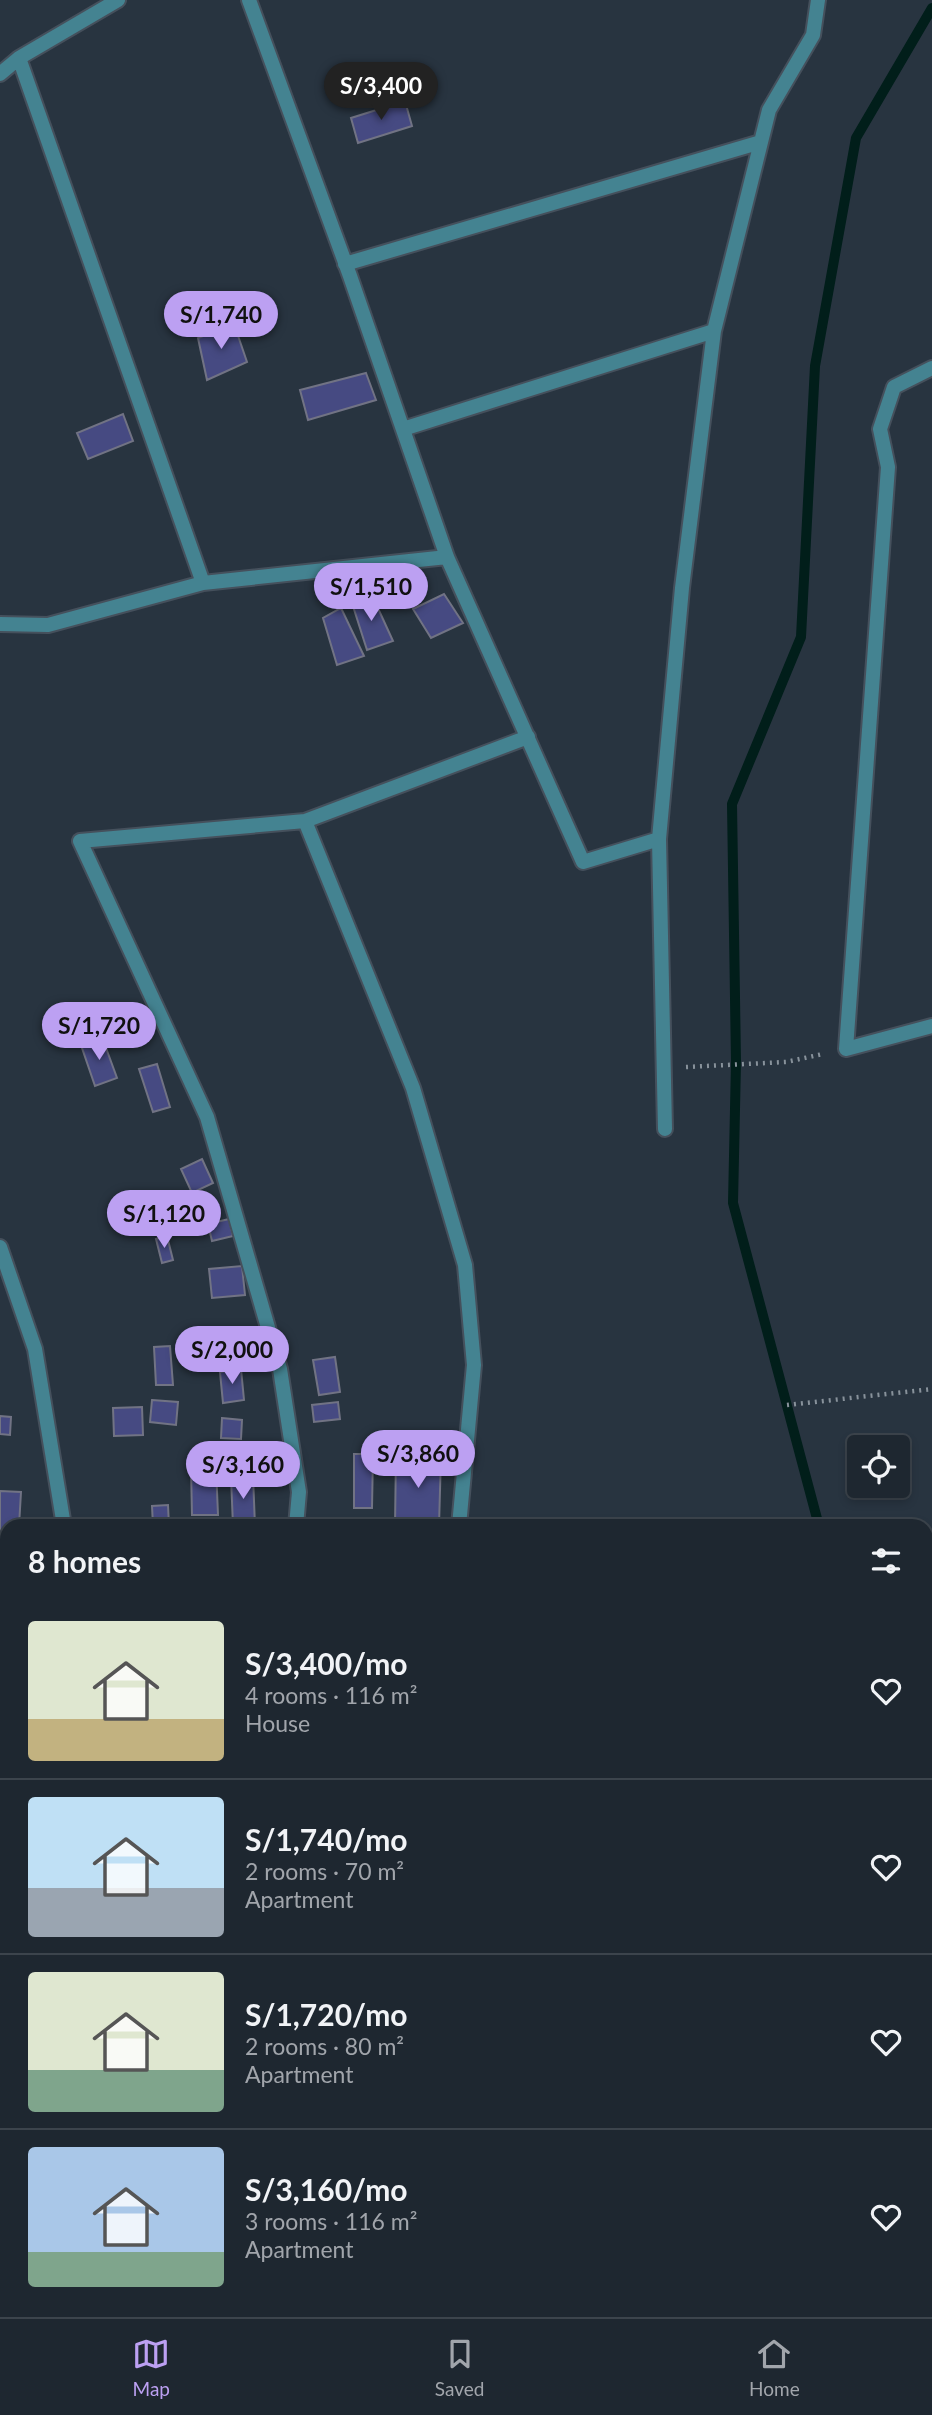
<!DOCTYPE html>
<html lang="en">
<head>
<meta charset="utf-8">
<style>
  :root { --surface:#1e2730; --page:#2b333c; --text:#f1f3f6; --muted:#a1a5ab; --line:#3c444c; --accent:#bca0f2 }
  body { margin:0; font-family:Lato,sans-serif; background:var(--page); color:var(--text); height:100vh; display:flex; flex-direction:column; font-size:26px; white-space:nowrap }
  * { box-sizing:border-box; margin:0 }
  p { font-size:23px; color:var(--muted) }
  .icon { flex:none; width:38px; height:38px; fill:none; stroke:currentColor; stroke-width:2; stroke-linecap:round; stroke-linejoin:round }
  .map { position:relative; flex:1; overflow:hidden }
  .details { position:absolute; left:0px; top:1519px; width:933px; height:798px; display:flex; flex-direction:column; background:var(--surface); border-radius:21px 21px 0 0; box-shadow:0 4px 10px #0003,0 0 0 2px var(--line) }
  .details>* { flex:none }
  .controls { position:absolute; left:847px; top:1435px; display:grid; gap:14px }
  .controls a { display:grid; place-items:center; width:63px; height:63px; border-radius:7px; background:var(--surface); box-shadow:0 4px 10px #0003,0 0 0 2px var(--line); font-size:35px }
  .price { position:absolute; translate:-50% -60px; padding:0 16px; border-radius:24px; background:var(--accent); color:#111; font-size:23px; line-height:46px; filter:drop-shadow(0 2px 4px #0008) }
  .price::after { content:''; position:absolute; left:50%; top:42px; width:21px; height:16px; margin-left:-10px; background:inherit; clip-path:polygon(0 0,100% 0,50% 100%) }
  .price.selected { background:#222; color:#fff }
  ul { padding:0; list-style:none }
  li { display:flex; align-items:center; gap:21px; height:175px; padding:0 28px }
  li+li { border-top:2px solid var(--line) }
  li span { display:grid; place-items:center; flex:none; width:196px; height:140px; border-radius:7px; color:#555 }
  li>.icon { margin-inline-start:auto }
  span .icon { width:84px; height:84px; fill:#fffc; stroke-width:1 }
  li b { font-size:30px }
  h2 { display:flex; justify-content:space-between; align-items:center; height:84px; padding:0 28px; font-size:30px }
  .tab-bar { display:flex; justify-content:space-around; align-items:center; height:98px; border-top:2px solid var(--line); background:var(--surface); font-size:19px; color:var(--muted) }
  .tab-bar a { display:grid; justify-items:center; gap:4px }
  .tab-bar .selected { color:var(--accent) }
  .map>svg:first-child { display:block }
</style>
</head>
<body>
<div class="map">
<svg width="932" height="2317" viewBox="0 0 932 2317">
  <rect width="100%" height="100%" fill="#283440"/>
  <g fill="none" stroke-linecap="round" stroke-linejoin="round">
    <path stroke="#011e1a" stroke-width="10" d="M 819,1526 L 733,1203 L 736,1062 L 732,804 L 801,637 L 815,366 L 856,138 L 932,8
      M 904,2310 L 904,2317"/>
  </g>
  <path fill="#464a82" stroke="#717384" stroke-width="2" d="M 405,101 L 412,126 L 358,143 L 351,118 Z
    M 234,324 L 247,362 L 207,380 L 198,338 Z
    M 366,373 L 376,400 L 308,420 L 300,390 Z
    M 123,414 L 133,441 L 88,459 L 77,433 Z
    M 371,593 L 393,641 L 367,650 L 352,603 Z
    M 444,594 L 463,623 L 431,638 L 413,609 Z
    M 341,608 L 364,656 L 337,665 L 323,618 Z
    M 102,1037 L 117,1078 L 95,1086 L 81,1045 Z
    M 157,1064 L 170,1107 L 153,1112 L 139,1069 Z
    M 202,1159 L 213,1183 L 192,1193 L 181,1169 Z
    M 160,1195 L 177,1221 L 158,1233 L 141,1206 Z
    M 229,1219 L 233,1236 L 212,1241 L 208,1224 Z
    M 167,1236 L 173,1260 L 162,1263 L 156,1239 Z
    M 242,1266 L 245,1295 L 212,1298 L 209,1269 Z
    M 170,1346 L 173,1385 L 156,1385 L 154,1347 Z
    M 218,1348 L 218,1362 L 199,1363 L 199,1349 Z
    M 335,1357 L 340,1392 L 319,1395 L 313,1360 Z
    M 241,1369 L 244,1400 L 223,1403 L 220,1372 Z
    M 152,1400 L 178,1402 L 176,1425 L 150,1422 Z
    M 338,1402 L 340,1419 L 314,1422 L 312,1405 Z
    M 142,1407 L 143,1435 L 114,1436 L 113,1408 Z
    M 0,1416 L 11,1417 L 10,1435 L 0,1434 Z
    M 222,1418 L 242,1420 L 241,1439 L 221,1438 Z
    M 354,1454 L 373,1454 L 372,1508 L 354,1508 Z
    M 396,1454 L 441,1455 L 439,1526 L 395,1526 Z
    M 191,1467 L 216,1467 L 218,1515 L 192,1515 Z
    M 253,1476 L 255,1526 L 233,1526 L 231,1477 Z
    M 0,1491 L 21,1492 L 19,1526 L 7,1526 L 7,1539 L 0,1538 Z
    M 168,1505 L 169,1526 L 153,1526 L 152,1506 Z
    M 326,1520 L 350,1521 L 350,1526 L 325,1526 Z
    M 7,2171 L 7,2200 L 0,2195 L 0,2180 Z
    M 130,2310 L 159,2310 L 155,2317 L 142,2317 Z"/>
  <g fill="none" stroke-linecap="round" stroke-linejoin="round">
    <defs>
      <path id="street" d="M 249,0 L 350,276 L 447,557 L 583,862 L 659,839
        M 19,58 L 203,583
        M 0,74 L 19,58 L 118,0
        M 345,264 L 761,142
        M 932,368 L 894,387 L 880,429 L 888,467 L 846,1049 L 932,1026
        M 403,429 L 714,331
        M 0,624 L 48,625 L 203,583 L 447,557
        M 305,821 L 413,1088 L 465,1265 L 474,1365 L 459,1526
        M 665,1129 L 659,839 L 682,588 L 714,331 L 769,110 L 813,35 L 818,0
        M 0,1247 L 35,1349 L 64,1526
        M 296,1526 L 299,1492 L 280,1369 L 207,1117 L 80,841 L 305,821 L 528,737
        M 21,2317 L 35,2310
        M 290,2317 L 292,2310
        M 448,2317 L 449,2310"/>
    </defs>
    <use href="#street" stroke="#45505c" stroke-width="18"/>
    <path stroke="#88929b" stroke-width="4.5" stroke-dasharray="2 5" stroke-linecap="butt" d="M 686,1067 L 786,1062 L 823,1054
      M 787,1405 L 932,1389"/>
    <use href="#street" stroke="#448391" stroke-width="14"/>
  </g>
</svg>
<div class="controls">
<a><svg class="icon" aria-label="locate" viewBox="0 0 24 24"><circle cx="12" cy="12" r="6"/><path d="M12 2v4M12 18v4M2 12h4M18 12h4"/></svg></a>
</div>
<b class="price selected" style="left:381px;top:122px">S/3,400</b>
<b class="price" style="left:221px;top:351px">S/1,740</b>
<b class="price" style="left:371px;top:623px">S/1,510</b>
<b class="price" style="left:99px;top:1062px">S/1,720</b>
<b class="price" style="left:164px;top:1250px">S/1,120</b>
<b class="price" style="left:232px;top:1386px">S/2,000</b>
<b class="price" style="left:418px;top:1490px">S/3,860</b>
<b class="price" style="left:243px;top:1501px">S/3,160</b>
<section class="details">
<h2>8 homes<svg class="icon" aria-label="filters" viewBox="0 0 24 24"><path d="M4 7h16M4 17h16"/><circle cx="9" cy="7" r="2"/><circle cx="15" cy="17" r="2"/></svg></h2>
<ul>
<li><span style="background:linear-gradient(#dfe7d0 70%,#c2b280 0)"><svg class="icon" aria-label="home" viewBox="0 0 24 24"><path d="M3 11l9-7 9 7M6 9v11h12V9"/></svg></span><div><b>S/3,400/mo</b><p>4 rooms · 116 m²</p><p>House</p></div><svg class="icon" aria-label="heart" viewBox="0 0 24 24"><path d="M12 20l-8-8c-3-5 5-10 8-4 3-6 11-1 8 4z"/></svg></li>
<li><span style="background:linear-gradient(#bfe0f5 65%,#9aa5b1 0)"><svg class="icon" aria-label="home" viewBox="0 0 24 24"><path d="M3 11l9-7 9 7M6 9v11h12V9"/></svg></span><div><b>S/1,740/mo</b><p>2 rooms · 70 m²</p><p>Apartment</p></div><svg class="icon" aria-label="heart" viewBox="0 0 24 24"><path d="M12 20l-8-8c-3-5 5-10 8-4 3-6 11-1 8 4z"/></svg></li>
<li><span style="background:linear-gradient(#dfe7d0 70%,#7fa58c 0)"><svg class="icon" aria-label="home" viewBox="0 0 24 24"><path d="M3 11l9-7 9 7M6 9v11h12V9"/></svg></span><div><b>S/1,720/mo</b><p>2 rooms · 80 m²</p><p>Apartment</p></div><svg class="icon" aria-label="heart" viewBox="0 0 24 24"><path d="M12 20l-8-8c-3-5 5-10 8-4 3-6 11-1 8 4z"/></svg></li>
<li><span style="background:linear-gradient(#a9c7e8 75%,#7fa58c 0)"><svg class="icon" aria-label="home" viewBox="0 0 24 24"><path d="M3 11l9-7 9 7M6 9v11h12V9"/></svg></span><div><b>S/3,160/mo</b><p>3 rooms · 116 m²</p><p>Apartment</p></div><svg class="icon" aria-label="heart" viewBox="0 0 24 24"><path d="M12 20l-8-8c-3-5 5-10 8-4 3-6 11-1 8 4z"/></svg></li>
</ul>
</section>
</div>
<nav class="tab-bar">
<a class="selected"><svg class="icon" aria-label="map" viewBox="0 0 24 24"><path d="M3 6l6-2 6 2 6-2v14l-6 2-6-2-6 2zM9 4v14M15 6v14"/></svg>Map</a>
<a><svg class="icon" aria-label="saved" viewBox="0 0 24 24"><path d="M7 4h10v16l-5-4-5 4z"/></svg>Saved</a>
<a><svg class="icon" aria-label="home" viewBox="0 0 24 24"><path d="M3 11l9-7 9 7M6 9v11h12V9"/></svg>Home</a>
</nav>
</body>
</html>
